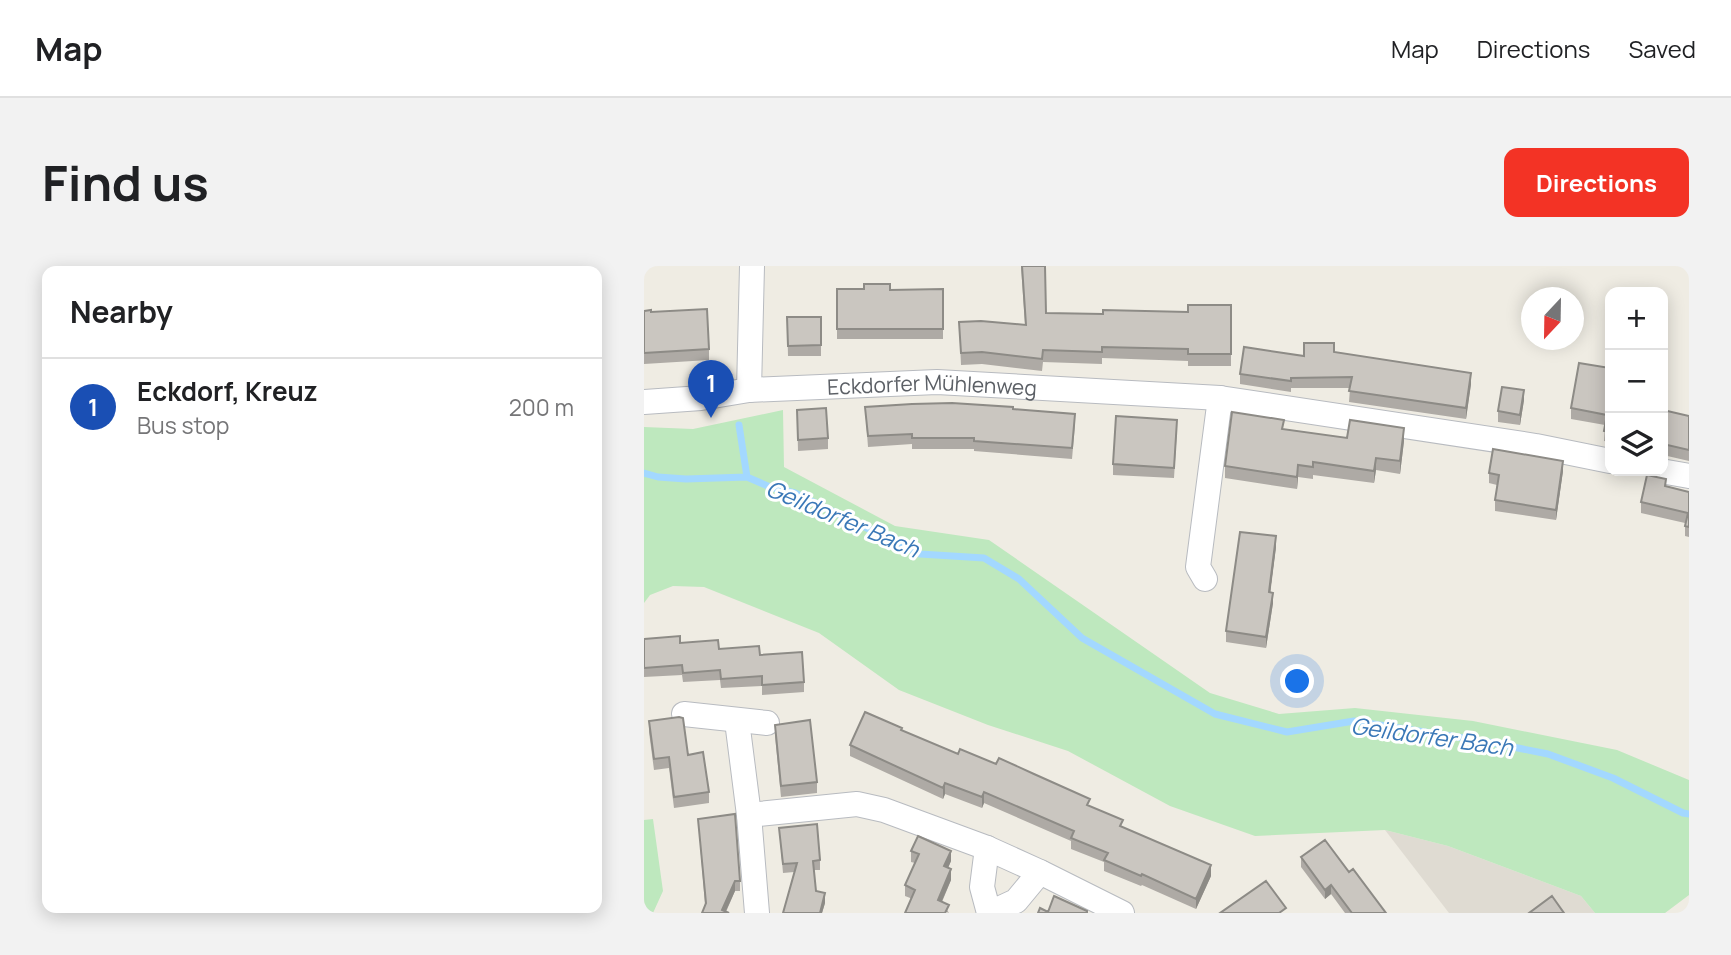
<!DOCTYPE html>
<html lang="en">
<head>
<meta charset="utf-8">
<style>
	:root { --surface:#fff; --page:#f2f2f2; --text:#202124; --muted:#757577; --line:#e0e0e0; --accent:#f33325 }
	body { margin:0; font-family:Manrope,sans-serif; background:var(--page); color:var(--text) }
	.controls { position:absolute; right:21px; top:21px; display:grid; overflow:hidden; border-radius:14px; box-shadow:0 4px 18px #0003 }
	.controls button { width:63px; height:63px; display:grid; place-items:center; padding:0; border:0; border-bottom:2px solid var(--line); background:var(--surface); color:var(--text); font:35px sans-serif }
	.compass { position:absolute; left:877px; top:21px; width:63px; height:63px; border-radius:50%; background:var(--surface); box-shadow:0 4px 18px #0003; rotate:202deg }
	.you { position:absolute; left:654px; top:416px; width:24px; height:24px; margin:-18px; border:5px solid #fff; border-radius:50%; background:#1a73e8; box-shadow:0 0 0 10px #1a73e833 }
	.badge { display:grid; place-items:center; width:46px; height:46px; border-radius:50%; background:var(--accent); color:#fff; font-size:23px; font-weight:700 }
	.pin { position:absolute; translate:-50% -58px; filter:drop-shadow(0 2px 4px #0008) }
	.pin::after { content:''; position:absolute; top:37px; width:24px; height:21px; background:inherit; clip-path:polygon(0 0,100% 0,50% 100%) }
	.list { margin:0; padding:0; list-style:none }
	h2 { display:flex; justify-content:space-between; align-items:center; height:91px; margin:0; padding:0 28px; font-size:30px }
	h2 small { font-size:23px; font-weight:400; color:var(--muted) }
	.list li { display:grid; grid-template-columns:46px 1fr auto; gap:21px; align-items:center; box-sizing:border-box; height:98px; padding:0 28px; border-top:2px solid var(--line) }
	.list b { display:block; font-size:26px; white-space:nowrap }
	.list p { margin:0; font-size:23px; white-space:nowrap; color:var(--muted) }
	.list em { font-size:23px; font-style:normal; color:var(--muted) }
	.icon { flex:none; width:38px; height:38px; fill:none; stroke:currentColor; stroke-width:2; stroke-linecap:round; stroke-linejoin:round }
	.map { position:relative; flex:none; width:1045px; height:647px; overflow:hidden; border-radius:14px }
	header { display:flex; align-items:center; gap:42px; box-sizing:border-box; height:98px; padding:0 35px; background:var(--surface); border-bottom:2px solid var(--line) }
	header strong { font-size:33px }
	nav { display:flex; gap:38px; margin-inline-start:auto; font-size:24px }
	.intro { display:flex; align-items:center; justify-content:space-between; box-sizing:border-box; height:168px; padding:0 42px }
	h1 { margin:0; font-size:49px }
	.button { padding:18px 32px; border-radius:14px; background:var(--accent); color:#fff; font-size:24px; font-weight:700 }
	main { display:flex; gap:42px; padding:0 42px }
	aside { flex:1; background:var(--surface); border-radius:14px; box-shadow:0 4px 18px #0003 }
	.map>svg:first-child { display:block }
	.education { fill:#dfdbd2 }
	.green { fill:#bee8be }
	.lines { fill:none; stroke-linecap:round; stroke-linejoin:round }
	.stream { stroke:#a3d8ff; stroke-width:7 }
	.street-casing { stroke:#b8bbc0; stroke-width:26 }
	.street { stroke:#fff; stroke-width:24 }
	.wall { fill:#aeaaa5 }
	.shaded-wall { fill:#8d8b86 }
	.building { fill:#cac6c0; stroke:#8d8b86; stroke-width:2 }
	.labels { text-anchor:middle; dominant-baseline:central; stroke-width:6; stroke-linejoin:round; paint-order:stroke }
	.street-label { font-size:21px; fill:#5b5f65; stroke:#fff }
	.water-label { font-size:23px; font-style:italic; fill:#3a78b7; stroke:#fff }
</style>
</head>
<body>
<header>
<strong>Map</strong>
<nav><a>Map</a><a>Directions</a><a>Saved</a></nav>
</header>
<div class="intro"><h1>Find us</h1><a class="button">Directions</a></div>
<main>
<aside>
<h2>Nearby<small></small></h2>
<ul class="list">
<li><span class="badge" style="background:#1a4fb4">1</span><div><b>Eckdorf, Kreuz</b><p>Bus stop</p></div><em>200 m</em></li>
</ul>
</aside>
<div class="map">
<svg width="1045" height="647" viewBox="0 0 1045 647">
	<rect width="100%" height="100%" fill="#efece3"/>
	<!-- education -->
	<path class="education" d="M741,564L804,580L937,630L951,647H805Z"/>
	<!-- green -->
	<path class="green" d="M139,144L140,201L251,260L345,274L566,427L635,448L711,442L829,455L973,484L1045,514V629L1021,647H951L937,630L804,580L741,564L611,570L526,540L424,485L344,459L255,424L175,367L60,321L29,320L6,329L0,337V161L49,163Z
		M9,553L19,625L9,647H0V554Z"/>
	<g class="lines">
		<!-- stream -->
		<path class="stream" d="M95,159L103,211
			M0,207L14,211L42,213L103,211L126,221L151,227L276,288L340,292L375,313L438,372L571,448L643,466L710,455L839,475L904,488L969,512L1039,547L1045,548"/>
		<!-- street casing -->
		<g class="street-casing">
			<g id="street">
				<path d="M105,124L108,0"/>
				<path id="s1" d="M0,136L57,132L105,124L293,116L576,132L892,180L966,195"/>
				<path d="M1017,205L1045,210"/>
				<path d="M561,313L554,301L576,132"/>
				<path d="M40,448L123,457"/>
				<path d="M93,455L105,549L113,647"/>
				<path d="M105,549L213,538L240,544L343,582L396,606L478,647"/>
				<path d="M343,582L338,621L345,647"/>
				<path d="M346,647L372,635L396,606"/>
			</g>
		</g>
		<!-- street -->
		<use href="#street" class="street"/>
	</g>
	<!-- wall -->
	<path class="wall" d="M377,0L402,47L459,48L544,46L587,39V100H544V95L458,92V98L399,96L398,105L338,98L317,99L315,56L381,59Z
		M193,23H299V73H193Z
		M0,45L7,46L65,83V94L0,98Z
		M143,51H177V90H144Z
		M690,86L827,118L822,153L705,136L706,122H647V126L596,118V108Z
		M966,102V176L960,175L961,159L927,153V142Z
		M880,134L876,159L854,156V145Z
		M221,141L369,143L431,159L428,193L330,185V183H268V178L224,181Z
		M153,144L184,172V183L154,185Z
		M1019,144L1045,150V195L1019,189Z
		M640,163L703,172L760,175L756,208L732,204L730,217L669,209V213L654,211L653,223L581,212V200Z
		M533,164L530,212L469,209V198Z
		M919,205L912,254L851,245V234L853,219L845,217V207Z
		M1022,220L1045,226V271L1041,270V257L997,247V236Z
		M632,281L626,326L629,337L622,382L582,376V365Z
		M0,373L36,377L116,389L160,416V426L118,429V420L77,422L76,414L39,416L38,409L0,411Z
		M5,455L44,489L65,526V537L30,542L25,502L10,504L5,466Z
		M131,459L173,516V527L137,531L131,470Z
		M258,465L314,488L446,540L479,562L567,610L552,643L498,619L497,620L460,605V596L427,583V575L340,537L338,542L301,528L299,533L206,490V479Z
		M54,553L96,615V625H91L82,646L61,639Z
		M135,562L176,594V604H170L172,625L181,637L178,647H139L150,606L139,607Z
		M267,585L307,595L304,602L307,614L298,636L305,647L261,630V619L271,597L267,596Z
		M657,591L705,606L742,647H701L687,628L681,633L657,601Z"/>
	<!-- shaded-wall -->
	<path class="shaded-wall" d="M827,107V118L822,153V142Z
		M880,124V134L876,159V149Z
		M760,162V175L756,208V195Z
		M732,192V204L730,217V205Z
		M919,195V205L912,254V244Z
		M654,199V211L653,223V211Z
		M632,270V281L625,337V326Z
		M629,327V337L622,382V371Z
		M301,517V528L299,533V522Z
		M340,526V537L338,542V531Z
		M307,585V595L300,611V600Z
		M567,599V610L552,643V633Z
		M307,603V614L294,644V634Z
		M91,615V625L81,647L78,644Z
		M687,619V628L681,633V624Z
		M181,627V637L178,647H176Z"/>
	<!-- building -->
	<path class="building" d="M378,0H401L402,47L459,48V44L544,46V39H587V88H544V83L458,81V86L399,84L398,93L338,86L317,87L315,56L337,55L382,59Z
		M220,18H246V24L299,23V63H193V23H220Z
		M63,43L65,83L0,87V45L7,44V46Z
		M143,51H177V79L144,80Z
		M660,77H690V86L827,107L822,142L705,125L708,111L647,112V115L596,108L600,81L660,90Z
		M935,97L966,102V131L963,149L927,142Z
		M858,121L880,124L876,149L854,145Z
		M308,137L369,141V143L431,148L428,182L330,175V172H268V168L224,170L221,141L268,138Z
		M965,137H966V166L960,165Z
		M182,142L184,172L154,174L153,144Z
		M1019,144L1045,150V184L1019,178Z
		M588,146L640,154L638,163L703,172L706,154L760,162L756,195L732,192L730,205L669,196V201L654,199L653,211L581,200Z
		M472,150L533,154L530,202L469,198Z
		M849,183L919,195L912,244L851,234L855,209L845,207Z
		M1003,209L1022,213L1021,220L1045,226V261L1041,260L1044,247L997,236Z
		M596,266L632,270L625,326L629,327L622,371L582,365Z
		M36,370V377L74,374L75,383L115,380L116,389L158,386L160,416L118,419V410L77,413L76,404L39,407L38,399L0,402V373Z
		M221,446L258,462L257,464L314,488L316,483L352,498L355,492L390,508L446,533L443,539L479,554L476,560L567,599L552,633L498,608L497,610L460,594L464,587L427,572L430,565L340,526L338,531L301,517L299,522L206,479Z
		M35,451L39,452L44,489L59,486L65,526L30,531L25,491L10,493L5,455Z
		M166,454L173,516L137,520L131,459Z
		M91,548L96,615H91L78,644L85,647H58L62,637L54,553Z
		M173,558L176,594L169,595L172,625L181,627L176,647H139L153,597L139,598L135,562Z
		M274,570L307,585L300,600L307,603L294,634L305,639L301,647H261L271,624L261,619L275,588L267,585Z
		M681,574L705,606L709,603L742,647H708L687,619L681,624L657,591Z
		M622,615L642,642L635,647H576Z
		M410,630L443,645V647H394L396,642L404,646Z
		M908,630L920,647H885Z"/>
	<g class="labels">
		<!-- street labels -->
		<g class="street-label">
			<text stroke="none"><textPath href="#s1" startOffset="289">Eckdorfer Mühlenweg</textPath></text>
		</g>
		<!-- water labels -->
		<g class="water-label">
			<text transform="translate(199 252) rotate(23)">Geildorfer Bach</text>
			<text transform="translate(788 470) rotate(8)">Geildorfer Bach</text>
		</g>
	</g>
</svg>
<div class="controls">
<button>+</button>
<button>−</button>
<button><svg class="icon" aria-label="layers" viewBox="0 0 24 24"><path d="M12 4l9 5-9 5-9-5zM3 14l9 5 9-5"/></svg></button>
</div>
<svg class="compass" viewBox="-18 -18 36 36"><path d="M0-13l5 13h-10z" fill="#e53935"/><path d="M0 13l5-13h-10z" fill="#757577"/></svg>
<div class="you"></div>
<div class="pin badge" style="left:67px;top:152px;background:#1a4fb4">1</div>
</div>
</main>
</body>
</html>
